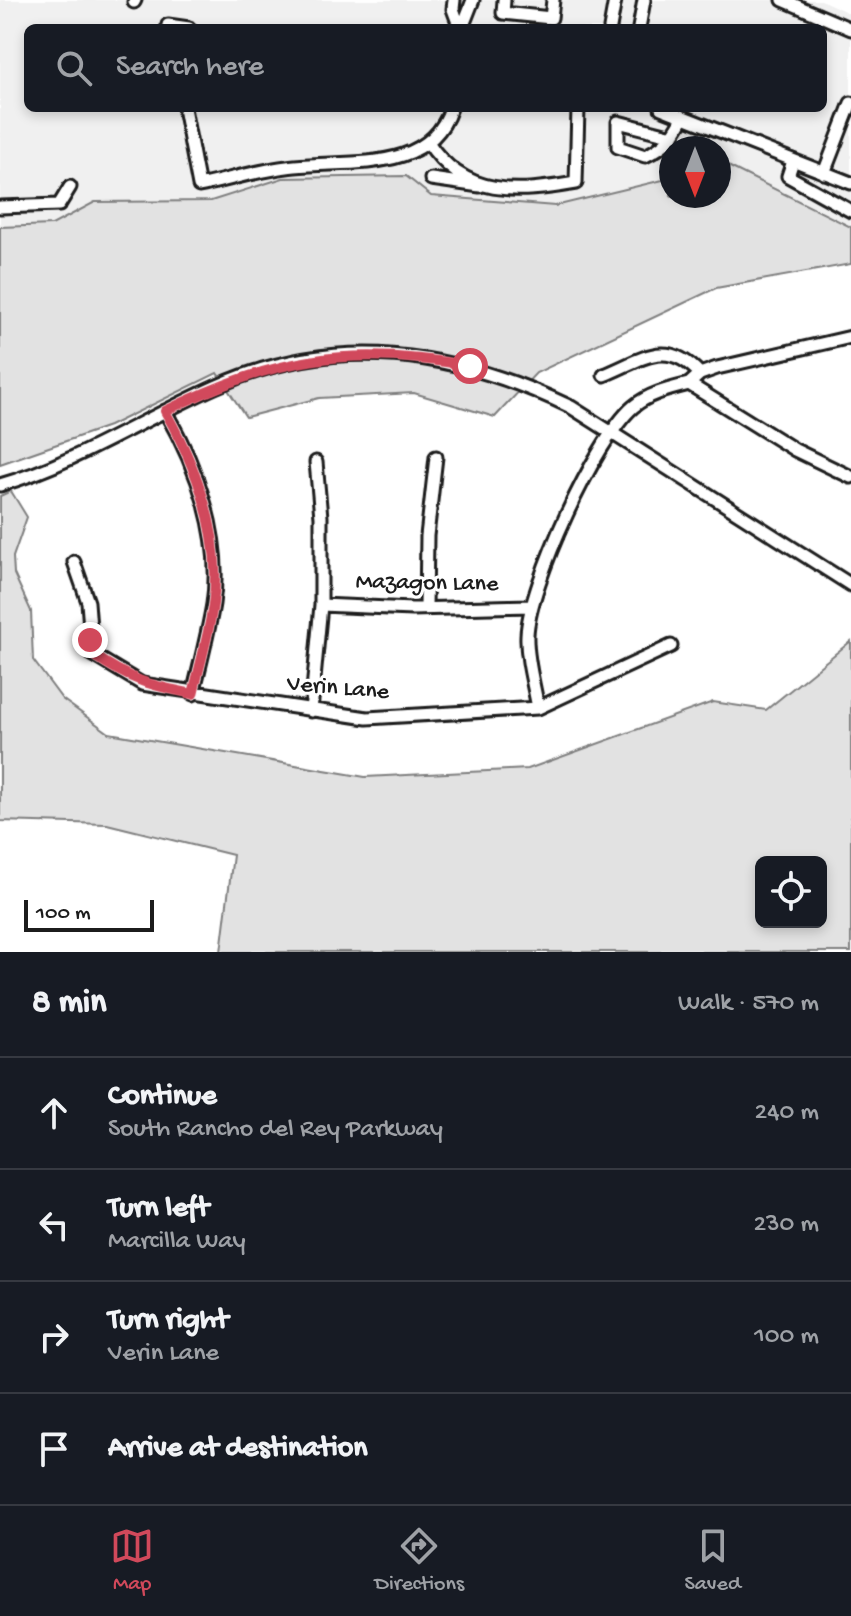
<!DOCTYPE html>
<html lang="en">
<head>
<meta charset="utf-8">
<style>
	:root { --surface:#171b24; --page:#20242c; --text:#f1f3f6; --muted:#9ea1a6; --line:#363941; --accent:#d1495b }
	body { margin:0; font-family:"Gochi Hand",sans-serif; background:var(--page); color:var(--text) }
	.controls { position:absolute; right:24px; bottom:24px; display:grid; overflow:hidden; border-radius:12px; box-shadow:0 4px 12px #0003 }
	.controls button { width:72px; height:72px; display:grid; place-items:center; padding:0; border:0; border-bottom:2px solid var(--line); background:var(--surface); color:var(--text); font:40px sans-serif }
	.compass { position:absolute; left:659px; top:136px; width:72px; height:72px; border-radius:50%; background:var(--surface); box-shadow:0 4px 12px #0003; rotate:180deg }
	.scale { position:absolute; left:24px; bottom:20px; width:130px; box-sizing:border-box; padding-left:8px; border:4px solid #1c1c1c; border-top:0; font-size:22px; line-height:28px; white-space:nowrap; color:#1c1c1c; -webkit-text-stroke:6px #fff; paint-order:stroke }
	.stop { position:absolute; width:24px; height:24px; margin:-18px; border:6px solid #d1495b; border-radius:50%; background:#fff }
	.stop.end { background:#d1495b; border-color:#fff; box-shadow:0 2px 8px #0008 }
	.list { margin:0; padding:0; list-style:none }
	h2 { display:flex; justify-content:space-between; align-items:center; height:104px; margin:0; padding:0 32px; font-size:34px }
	h2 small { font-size:26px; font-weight:400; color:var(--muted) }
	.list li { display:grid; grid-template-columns:52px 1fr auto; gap:24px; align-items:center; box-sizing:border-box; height:112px; padding:0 32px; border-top:2px solid var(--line) }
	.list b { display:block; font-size:30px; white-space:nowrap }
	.list p { margin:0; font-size:26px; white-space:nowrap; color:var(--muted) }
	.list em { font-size:26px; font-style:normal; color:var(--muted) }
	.icon { flex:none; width:44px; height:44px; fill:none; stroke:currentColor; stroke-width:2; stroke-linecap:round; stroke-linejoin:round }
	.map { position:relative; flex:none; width:851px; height:952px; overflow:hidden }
	.search { position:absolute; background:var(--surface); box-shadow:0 4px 12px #0003; left:24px; right:24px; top:24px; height:88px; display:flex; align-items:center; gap:20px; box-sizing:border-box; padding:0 28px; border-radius:12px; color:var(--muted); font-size:30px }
	.sheet { height:552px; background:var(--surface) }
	nav { display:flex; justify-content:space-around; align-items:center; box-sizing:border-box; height:112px; border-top:2px solid var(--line); background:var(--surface); font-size:22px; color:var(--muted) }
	nav a { display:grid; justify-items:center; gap:4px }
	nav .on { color:var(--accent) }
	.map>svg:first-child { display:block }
	.built { fill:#f0f0f0; fill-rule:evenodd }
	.green { fill:#e2e2e2; stroke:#7f7f7f; stroke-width:2; fill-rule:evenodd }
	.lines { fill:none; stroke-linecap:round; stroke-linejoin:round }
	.minor-casing { stroke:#1c1c1c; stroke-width:17 }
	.minor { stroke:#fff; stroke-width:11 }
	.route { stroke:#d1495b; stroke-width:10 }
	.labels { text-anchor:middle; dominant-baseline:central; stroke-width:6; stroke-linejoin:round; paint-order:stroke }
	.street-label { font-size:24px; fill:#1c1c1c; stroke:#fff }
</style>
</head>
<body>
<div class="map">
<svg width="851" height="952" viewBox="0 0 851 952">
	<rect width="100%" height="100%" fill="#fff"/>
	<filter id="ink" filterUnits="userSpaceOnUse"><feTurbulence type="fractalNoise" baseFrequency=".0125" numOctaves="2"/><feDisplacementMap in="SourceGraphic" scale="16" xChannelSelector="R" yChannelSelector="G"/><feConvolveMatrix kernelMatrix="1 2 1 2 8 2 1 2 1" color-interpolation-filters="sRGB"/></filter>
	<g filter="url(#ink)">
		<!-- built -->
		<path class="built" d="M0,0H821L851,14V227L727,165L719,166V148H671V178L555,206L431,196L406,176L283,178L211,201L95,202L52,225L0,227ZM28,28H823V108H28Z"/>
		<!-- green -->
		<path class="green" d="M726,165L851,227V264L716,288L536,373L495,417L414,393L319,398L246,417L217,373L109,426L0,464V227L52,225L95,202L211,201L283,178L406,176L431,196L555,206L671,178V196H719V166Z
			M11,491L27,517L13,557L14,574L31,611L33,660L62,699L109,733L365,777L528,769L713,702L766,710L851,641V952H221L233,855L107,824L0,821V496ZM761,862H821V922H761Z"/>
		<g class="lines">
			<!-- minor casing -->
			<g class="minor-casing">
				<path id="minor" d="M454,0L453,9L460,28
					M504,0L503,13L551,18L553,0
					M783,0L851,29
					M134,2L135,0
					M168,25L189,28
					M462,28L473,0
					M610,28L615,0
					M639,28L644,0
					M184,108L199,186C231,179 263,169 295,166C350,160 429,174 451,108
					M661,108L851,183
					M673,136L618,122V147L645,156C666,146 672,138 683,118
					M428,142C464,198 518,193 576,183L578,108
					M793,161L788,176L851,211
					M824,173L851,103
					M431,179L480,186
					M0,207L59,205L70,187
					M851,337L717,368L700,374L689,384L795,450L851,477
					M604,375C642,360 666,337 700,374
					M165,411C197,467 223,538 213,604C208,634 200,664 193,694
					M0,485C76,463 143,419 215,387C337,332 455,351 571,407L851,585
					M74,562L88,602L92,654L142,684L367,718L538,708L671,646
					M321,605L412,609L532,606
					M426,608L427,536L436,457
					M538,708C534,685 526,658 527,635C529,585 595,440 633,407C648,394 669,389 689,384
					M311,711L321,605V517L316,462"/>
			</g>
			<!-- minor -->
			<use href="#minor" class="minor"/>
		</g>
	</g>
	<g class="lines" filter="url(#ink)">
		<!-- route -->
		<path class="route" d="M90,640L92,654C130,680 148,685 193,694C200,664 209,634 213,604C223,538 197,468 165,411C275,358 348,344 470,366"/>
	</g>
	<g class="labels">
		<!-- street labels -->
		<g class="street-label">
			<text transform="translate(427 584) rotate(1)">Mazagon Lane</text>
			<text transform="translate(338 689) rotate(5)">Verin Lane</text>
		</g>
	</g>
</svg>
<div class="controls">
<button><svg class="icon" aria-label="locate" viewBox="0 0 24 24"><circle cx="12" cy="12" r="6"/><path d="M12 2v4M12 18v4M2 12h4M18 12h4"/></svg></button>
</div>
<svg class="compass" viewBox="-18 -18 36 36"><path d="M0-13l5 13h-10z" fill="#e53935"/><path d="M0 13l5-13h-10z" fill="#9ea1a6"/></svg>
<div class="scale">100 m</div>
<div class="stop" style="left:470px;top:366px"></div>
<div class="stop end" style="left:90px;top:640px"></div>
<div class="search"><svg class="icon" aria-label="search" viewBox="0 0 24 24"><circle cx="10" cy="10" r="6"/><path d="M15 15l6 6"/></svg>Search here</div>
</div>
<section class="sheet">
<h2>8 min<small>Walk · 570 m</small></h2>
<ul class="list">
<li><svg class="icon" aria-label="ahead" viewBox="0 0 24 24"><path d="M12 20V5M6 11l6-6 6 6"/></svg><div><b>Continue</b><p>South Rancho del Rey Parkway</p></div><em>240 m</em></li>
<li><svg class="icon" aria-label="left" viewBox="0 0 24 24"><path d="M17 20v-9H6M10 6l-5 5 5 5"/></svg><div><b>Turn left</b><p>Marcilla Way</p></div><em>230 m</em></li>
<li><svg class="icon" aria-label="right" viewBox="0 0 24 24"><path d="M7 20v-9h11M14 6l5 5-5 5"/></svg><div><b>Turn right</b><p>Verin Lane</p></div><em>100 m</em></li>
<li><svg class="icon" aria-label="arrive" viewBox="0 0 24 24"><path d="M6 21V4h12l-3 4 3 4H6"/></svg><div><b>Arrive at destination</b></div></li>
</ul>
</section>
<nav>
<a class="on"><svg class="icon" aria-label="map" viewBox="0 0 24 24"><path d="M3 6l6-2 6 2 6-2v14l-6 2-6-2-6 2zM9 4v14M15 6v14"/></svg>Map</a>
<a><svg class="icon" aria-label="directions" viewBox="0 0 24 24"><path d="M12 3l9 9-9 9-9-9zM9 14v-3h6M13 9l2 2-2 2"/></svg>Directions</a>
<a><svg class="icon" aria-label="saved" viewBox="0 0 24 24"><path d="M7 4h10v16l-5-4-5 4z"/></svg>Saved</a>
</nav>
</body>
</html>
